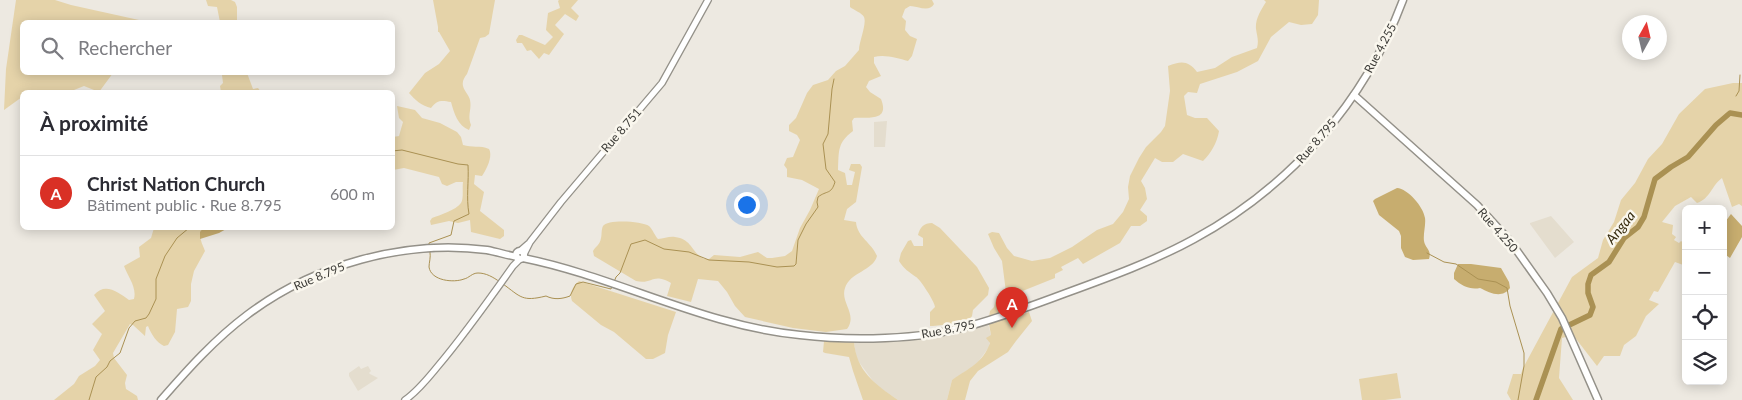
<!DOCTYPE html>
<html lang="fr">
<head>
<meta charset="utf-8">
<style>
	:root { --surface:#fff; --page:#f7f7f7; --text:#2b2b33; --muted:#7c7c81; --line:#e1e1e2; --accent:#d93025 }
	body { margin:0; font-family:Lato,sans-serif; background:var(--page); color:var(--text) }
	.controls { position:absolute; right:15px; bottom:15px; display:grid; overflow:hidden; border-radius:8px; box-shadow:0 2px 12px #0003 }
	.controls button { width:45px; height:45px; display:grid; place-items:center; padding:0; border:0; border-bottom:1px solid var(--line); background:var(--surface); color:var(--text); font:25px sans-serif }
	.compass { position:absolute; left:1622px; top:15px; width:45px; height:45px; border-radius:50%; background:var(--surface); box-shadow:0 2px 12px #0003; rotate:8deg }
	.you { position:absolute; left:746px; top:204px; width:18px; height:18px; margin:-12px; border:4px solid #fff; border-radius:50%; background:#1a73e8; box-shadow:0 0 0 8px #1a73e833 }
	.badge { display:grid; place-items:center; width:32px; height:32px; border-radius:50%; background:var(--accent); color:#fff; font-size:16px; font-weight:700 }
	.pin { position:absolute; translate:-50% -41px; filter:drop-shadow(0 1px 2px #0008) }
	.pin::after { content:''; position:absolute; top:26px; width:18px; height:15px; background:inherit; clip-path:polygon(0 0,100% 0,50% 100%) }
	.list { margin:0; padding:0; list-style:none }
	h2 { display:flex; justify-content:space-between; align-items:center; height:65px; margin:0; padding:0 20px; font-size:21px }
	h2 small { font-size:16px; font-weight:400; color:var(--muted) }
	.list li { display:grid; grid-template-columns:32px 1fr auto; gap:15px; align-items:center; box-sizing:border-box; height:75px; padding:0 20px; border-top:1px solid var(--line) }
	.list b { display:block; font-size:19px; white-space:nowrap }
	.list p { margin:0; font-size:16px; white-space:nowrap; color:var(--muted) }
	.list em { font-size:16px; font-style:normal; color:var(--muted) }
	.icon { flex:none; width:28px; height:28px; fill:none; stroke:currentColor; stroke-width:2; stroke-linecap:round; stroke-linejoin:round }
	.map { position:relative; flex:none; width:1742px; height:400px; overflow:hidden }
	.search { position:absolute; background:var(--surface); box-shadow:0 2px 12px #0003; left:20px; top:20px; width:375px; height:55px; display:flex; align-items:center; gap:12px; box-sizing:border-box; padding:0 18px; border-radius:8px; color:var(--muted); font-size:19px }
	.panel { position:absolute; background:var(--surface); box-shadow:0 2px 12px #0003; left:20px; top:90px; width:375px; height:140px; border-radius:8px }
	.map>svg:first-child { display:block }
	.built { fill:#e4ddce }
	.green { fill:#e5d3a9 }
	.forest { fill:#c7ad6f }
	.lines { fill:none; stroke-linecap:round; stroke-linejoin:round }
	.stream { stroke:#aa9153; stroke-width:1 }
	.river { stroke:#aa9153; stroke-width:5.5 }
	.secondary-casing { stroke:#949189; stroke-width:8 }
	.primary-casing { stroke:#949189; stroke-width:9 }
	.trunk-casing { stroke:#949189; stroke-width:9 }
	.secondary { stroke:#fff; stroke-width:5.5 }
	.primary { stroke:#fff; stroke-width:6 }
	.trunk { stroke:#fff; stroke-width:6 }
	.labels { text-anchor:middle; dominant-baseline:central; stroke-width:5; stroke-linejoin:round; paint-order:stroke }
	.street-label { font-size:12px; fill:#3d3c38; stroke:#faf7ee }
	.water-label { font-size:14px; font-style:italic; fill:#352a0d; stroke:#faf7ee }
</style>
</head>
<body>
<div class="map">
<svg width="1742" height="400" viewBox="0 0 1742 400">
	<rect width="100%" height="100%" fill="#ede9e1"/>
	<!-- built -->
	<path class="built" d="M887,121L885,147H874V122Z
		M1551,216L1574,242L1555,258L1530,224V223Z
		M987,320L991,335L989,347L975,366L952,380L947,400H898L876,385L856,358L854,341L949,330Z
		M359,366L361,369L368,366L371,371L369,373L370,374L378,378L358,391L349,376V373Z"/>
	<!-- green -->
	<path class="green" d="M16,0H55L71,5L148,22H22V72L113,73L99,92L84,86L69,92H22V97L4,110L6,69Z
		M206,0H231L235,2L237,7V20L231,22H220L217,7L208,6Z
		M433,0H495L489,34L485,37L480,38L467,74C464,78 462,81 463,86C464,91 469,95 470,100C472,110 467,115 471,125L469,130C458,126 454,113 451,102C441,100 437,100 431,108C422,106 415,100 409,93L425,73L439,64L450,51L439,32H438V27Z
		M559,0H578L571,8L579,16L576,21L565,14L555,25L564,34L549,55L544,53L539,59L531,50L527,51L522,43H517L516,40L519,35H522L545,45L553,37L546,30L548,13L560,8L558,1Z
		M850,0H932L934,4C929,13 918,6 910,6L905,9L902,17L906,21L905,30L910,36L917,39L912,56L908,61C898,58 884,54 874,57V63L881,76L869,81L866,87L870,92L881,99C890,122 868,117 854,118L852,121L853,131C837,143 839,151 838,170L845,173L847,185H852L855,172L849,170L851,164H860L862,167L856,202L847,209L844,220L856,222C857,237 872,243 877,256C873,271 850,272 845,288C840,303 858,314 847,329L826,332L793,328L745,317L735,306L727,292L718,281L698,279L691,302L667,296L671,283C652,272 653,285 636,281L594,256L593,251C596,246 600,245 601,238C602,235 601,230 603,226C607,219 642,221 649,226C653,230 655,236 658,239C664,239 669,236 675,237C692,239 691,252 704,259H709L714,255L740,257L758,252L767,258H772L785,256L792,251L800,228L810,210L819,189L802,180L787,177V169L784,165L787,158L793,157L800,140L797,135L789,131V125L796,118L807,93L813,85L828,80L836,71L845,66L859,50C859,42 867,24 864,17C862,13 854,10 850,7Z
		M1264,0H1319L1318,15L1312,24L1301,25L1289,22L1271,37L1258,61L1237,72L1200,84L1197,93L1188,92L1184,96L1187,115L1195,118H1207L1219,131C1217,143 1211,153 1203,161L1183,154L1173,162H1162L1155,158L1141,181L1145,188L1147,199L1140,210L1147,216V221L1140,226H1131L1120,243L1083,264L1078,258L1061,267L1063,270L1055,274V278L1020,292L1023,306L989,317L990,311L994,307L997,296H1001L1006,292L1002,261L994,248L988,234L992,232L999,233L1007,248L1014,256L1032,261L1050,258L1072,247L1097,230L1113,224L1123,212L1129,199L1128,187L1130,176L1139,158L1146,147L1161,132L1165,126L1170,91L1168,66C1181,61 1188,60 1197,72L1215,68L1232,57L1257,48C1259,40 1257,36 1256,29C1255,19 1261,10 1266,2Z
		M215,73H247L253,89L258,88L261,92H221L220,86L223,83L222,75H216Z
		M1733,83H1742V206L1739,204L1732,207L1722,178C1712,185 1710,199 1697,203L1691,197L1675,206L1662,222L1673,225L1672,234L1676,237L1674,240L1679,243L1681,241L1686,245V266L1675,262L1658,292L1654,291L1649,300L1659,304L1646,316L1636,336L1624,345L1620,356H1604L1597,366L1573,335L1562,338L1559,378L1573,400H1511L1507,393L1513,374H1521L1523,368L1572,277L1598,258L1603,240L1614,222L1621,200L1635,183L1648,159L1662,144L1679,114L1705,89Z
		M397,106L415,110L422,118L440,123L457,132L461,137L463,145C472,148 480,145 489,149C493,156 487,169 482,176L475,175L474,184L484,192L480,211L504,230V236L500,239L471,232L470,220L458,223L449,221L431,225L430,221L432,218C440,215 456,210 461,203C464,198 462,188 463,182H456L447,186L442,184L439,177L404,168L393,170V137L399,136L403,122L399,118Z
		M932,223L940,228L977,267L989,288L988,295L973,310L972,316L970,319L952,324L933,326H930V312L935,307C935,302 920,279 916,277C909,272 904,269 899,261L901,253L908,241L911,240L914,246H923V238L918,235C920,227 924,223 932,223Z
		M154,228H203C197,235 202,243 205,251L194,271L191,284V301L188,307L177,309L175,332L168,345L164,346C157,343 151,334 148,326L146,327L145,336L133,325L130,324L113,353L114,358L127,375L125,383L126,389L137,396L138,400H54L74,384L79,376L95,366L100,360L93,350L102,334L92,324L105,311L94,295C105,282 118,292 129,300L134,299C137,287 128,277 124,266L140,257L139,247L151,238Z
		M579,281L676,312L668,335L665,353L653,359H646L614,332L601,325L572,301C569,293 573,286 579,281Z
		M1029,312L1032,321L1016,341L1008,352L978,371L970,381L965,400H947L952,380C969,368 983,363 990,343L986,338L991,335L989,324Z
		M824,341H854C856,371 875,384 898,400H863L853,371L849,357L825,353L823,352Z
		M1397,373L1401,398L1385,400H1362L1359,379Z"/>
	<!-- forest -->
	<path class="forest" d="M1397,188C1408,189 1423,206 1425,218C1426,225 1423,234 1424,241C1425,248 1432,250 1429,259L1413,260L1405,257L1401,248V236L1399,231L1379,215L1373,201L1375,199Z
		M1731,214L1742,226V237L1730,258L1723,253V241L1726,236C1719,228 1726,221 1731,214Z
		M203,228H228L219,233L200,239V232Z
		M1458,264H1471L1501,268L1509,282L1510,288C1502,299 1490,293 1480,288C1470,290 1462,286 1454,279V273Z"/>
	<g class="lines">
		<!-- stream -->
		<path class="stream" d="M1736,96L1739,91L1740,75
			M392,151L402,150L458,164L468,165C469,182 466,197 469,214L454,221L451,235L429,243V245
			M430,252C431,257 429,263 429,267C431,281 454,283 464,279C469,278 472,273 478,273C486,273 493,277 500,282
			M1427,253L1444,262L1456,264L1478,279L1496,282L1507,288L1510,306L1524,353V366L1518,400
			M614,282L616,277L620,273L631,244L645,240L664,249L689,252L709,260L749,262L777,267L794,266L796,264L798,240L806,224L818,207L817,202L818,197C827,190 831,195 835,182L826,169L823,144L828,134L832,89L834,79
			M503,284C521,297 522,302 546,296C554,300 562,299 570,296L576,284L583,282L611,289L612,286
			M89,400L96,377L107,367L110,361L120,353L129,328L135,321L146,318L149,314L156,299V279L165,256L177,238L189,228"/>
		<!-- river -->
		<path class="river" d="M1536,400L1561,329L1590,315L1593,307L1588,293V284L1591,275L1609,262L1624,238L1638,227L1644,217L1655,179L1671,167L1688,157L1716,125L1730,113L1742,115"/>
		<!-- secondary casing -->
		<g class="secondary-casing">
			<path id="secondary" d="M520,251L528,244
				M524,254L530,242L561,202L662,83L708,0
				M405,400C418,391 428,378 438,366C465,334 489,300 513,266L520,259"/>
		</g>
		<!-- primary casing -->
		<g class="primary-casing">
			<path id="primary" d="M1354,95L1477,205L1510,241L1547,293L1562,318L1598,400"/>
		</g>
		<!-- trunk casing -->
		<g class="trunk-casing">
			<path id="trunk" d="M516 255a4 4 0 1 1 8 0a4 4 0 1 1-8 0Z
				M523,258C617,277 704,326 800,335C851,341 920,340 969,326C1002,317 1034,305 1066,293C1110,277 1154,261 1194,239C1290,187 1365,102 1403,0
				M161,400C188,369 215,339 247,315C313,265 405,239 487,250C497,252 507,255 517,257"/>
		</g>
		<!-- secondary -->
		<use href="#secondary" class="secondary"/>
		<!-- primary -->
		<use href="#primary" class="primary"/>
		<!-- trunk -->
		<use href="#trunk" class="trunk"/>
	</g>
	<g class="labels">
		<!-- street labels -->
		<g class="street-label">
			<text transform="translate(1380 48) rotate(-62)">Rue 4.255</text>
			<text transform="translate(621 130) rotate(-49)">Rue 8.751</text>
			<text transform="translate(1316 141) rotate(-49)">Rue 8.795</text>
			<text transform="translate(1498 230) rotate(49)">Rue 4.250</text>
			<text transform="translate(319 276) rotate(-23)">Rue 8.795</text>
			<text transform="translate(948 329) rotate(-11)">Rue 8.795</text>
		</g>
		<!-- water labels -->
		<g class="water-label">
			<text transform="translate(1620 227) rotate(-51)">Angaa</text>
		</g>
	</g>
</svg>
<div class="controls">
<button>+</button>
<button>−</button>
<button><svg class="icon" aria-label="locate" viewBox="0 0 24 24"><circle cx="12" cy="12" r="6"/><path d="M12 2v4M12 18v4M2 12h4M18 12h4"/></svg></button>
<button><svg class="icon" aria-label="layers" viewBox="0 0 24 24"><path d="M12 4l9 5-9 5-9-5zM3 14l9 5 9-5"/></svg></button>
</div>
<svg class="compass" viewBox="-18 -18 36 36"><path d="M0-13l5 13h-10z" fill="#e53935"/><path d="M0 13l5-13h-10z" fill="#7c7c81"/></svg>
<div class="you"></div>
<div class="pin badge" style="left:1012px;top:328px">A</div>
<div class="search"><svg class="icon" aria-label="search" viewBox="0 0 24 24"><circle cx="10" cy="10" r="6"/><path d="M15 15l6 6"/></svg>Rechercher</div>
<section class="panel">
<h2>À proximité<small></small></h2>
<ul class="list">
<li><span class="badge">A</span><div><b>Christ Nation Church</b><p>Bâtiment public · Rue 8.795</p></div><em>600 m</em></li>
</ul>
</section>
</div>
</body>
</html>
